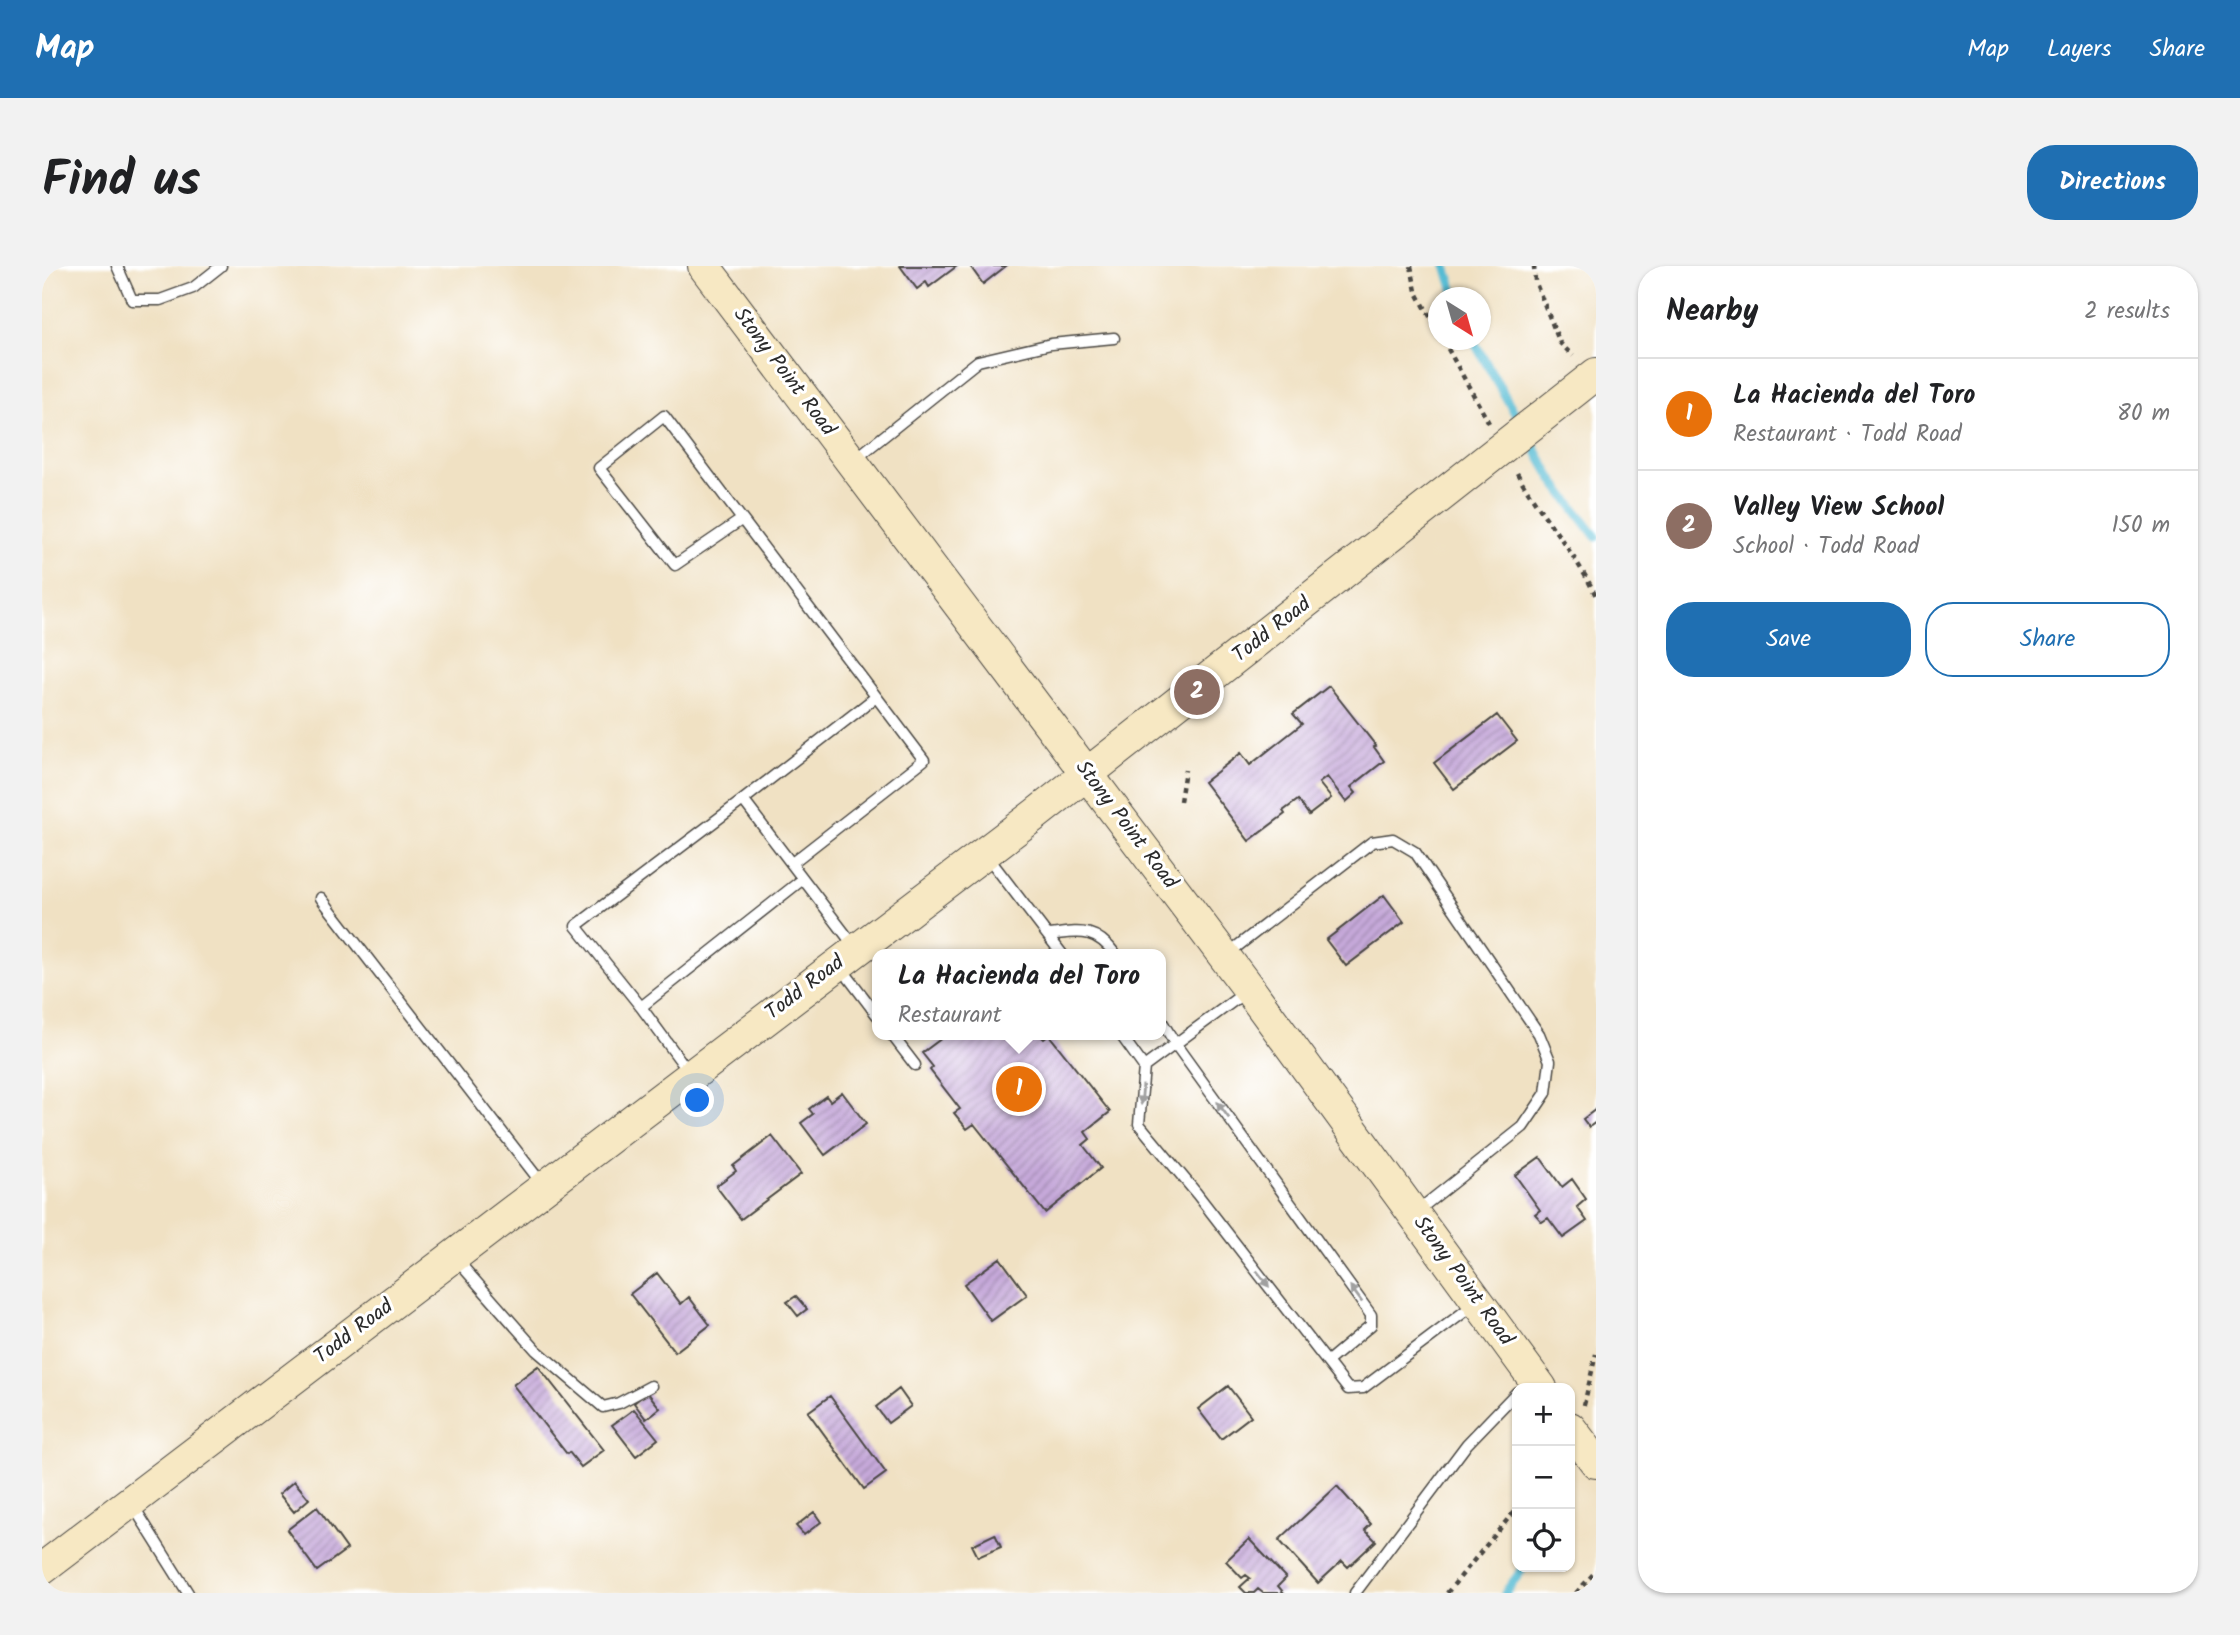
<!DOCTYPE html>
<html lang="en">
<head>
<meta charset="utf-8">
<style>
	:root { --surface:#fff; --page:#f2f2f2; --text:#202124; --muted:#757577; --line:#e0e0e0; --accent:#1f6fb2 }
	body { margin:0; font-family:Kalam,sans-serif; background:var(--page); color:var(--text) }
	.controls { position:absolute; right:21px; bottom:21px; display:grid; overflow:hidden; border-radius:14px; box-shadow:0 2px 5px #0004 }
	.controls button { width:63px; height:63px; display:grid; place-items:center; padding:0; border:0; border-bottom:2px solid var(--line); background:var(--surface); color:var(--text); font:35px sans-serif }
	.compass { position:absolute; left:1386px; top:21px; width:63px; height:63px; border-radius:50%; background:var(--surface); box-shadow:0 2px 5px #0004; rotate:143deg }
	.you { position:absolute; left:656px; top:835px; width:24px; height:24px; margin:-18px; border:5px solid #fff; border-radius:50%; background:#1a73e8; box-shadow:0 0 0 10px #1a73e833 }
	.badge { display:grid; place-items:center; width:46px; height:46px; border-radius:50%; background:var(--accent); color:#fff; font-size:23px; font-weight:700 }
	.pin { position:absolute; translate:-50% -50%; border:4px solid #fff; box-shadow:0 2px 7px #0006 }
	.popup { position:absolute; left:830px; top:683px; width:294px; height:91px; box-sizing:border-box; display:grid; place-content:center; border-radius:14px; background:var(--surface); filter:drop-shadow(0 2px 5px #0005); font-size:23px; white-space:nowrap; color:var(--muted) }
	.popup b { font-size:26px; color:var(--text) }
	.popup::after { content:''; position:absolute; left:50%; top:100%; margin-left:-14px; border:14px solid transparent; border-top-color:var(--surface) }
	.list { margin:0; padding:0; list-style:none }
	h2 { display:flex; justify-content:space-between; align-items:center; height:91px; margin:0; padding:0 28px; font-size:30px }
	h2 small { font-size:23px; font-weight:400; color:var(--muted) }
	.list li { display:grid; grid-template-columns:46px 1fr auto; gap:21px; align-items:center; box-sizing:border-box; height:112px; padding:0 28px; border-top:2px solid var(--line) }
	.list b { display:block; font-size:26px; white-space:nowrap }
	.list p { margin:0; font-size:23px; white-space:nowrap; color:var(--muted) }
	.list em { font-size:23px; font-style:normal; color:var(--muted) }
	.actions { display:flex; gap:14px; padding:21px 28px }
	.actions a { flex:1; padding:16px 0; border:2px solid var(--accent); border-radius:28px; text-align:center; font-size:24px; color:var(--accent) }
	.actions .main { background:var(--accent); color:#fff }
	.icon { flex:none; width:38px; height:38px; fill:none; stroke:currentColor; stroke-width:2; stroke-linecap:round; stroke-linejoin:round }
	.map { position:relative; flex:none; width:1554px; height:1327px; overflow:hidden; border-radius:28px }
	header { display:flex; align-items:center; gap:42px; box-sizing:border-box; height:98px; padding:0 35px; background:var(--accent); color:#fff }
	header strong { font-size:33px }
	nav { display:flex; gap:38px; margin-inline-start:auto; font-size:24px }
	.intro { display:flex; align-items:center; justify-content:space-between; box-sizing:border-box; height:168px; padding:0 42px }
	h1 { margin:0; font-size:49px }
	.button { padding:18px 32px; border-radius:28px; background:var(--accent); color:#fff; font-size:24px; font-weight:700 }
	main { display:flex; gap:42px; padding:0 42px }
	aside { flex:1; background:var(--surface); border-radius:28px; box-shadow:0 2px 5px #0004 }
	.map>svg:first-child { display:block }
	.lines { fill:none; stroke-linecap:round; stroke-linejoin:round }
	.stream { stroke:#55bbd3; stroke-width:9 }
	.building { fill:url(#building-hatch) }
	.service-casing { stroke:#494642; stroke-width:13 }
	.secondary-casing { stroke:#494642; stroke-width:34 }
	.path { stroke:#494642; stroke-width:4.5; stroke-dasharray:5 5; stroke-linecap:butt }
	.service { stroke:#fff; stroke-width:10 }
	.secondary { stroke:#f7e8c3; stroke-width:32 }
	.oneway { fill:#a0a0a0 }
	.labels { text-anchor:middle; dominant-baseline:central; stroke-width:6; stroke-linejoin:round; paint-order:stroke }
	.street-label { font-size:21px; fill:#2b2b2b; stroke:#fff }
</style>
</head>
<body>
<header>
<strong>Map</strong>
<nav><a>Map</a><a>Layers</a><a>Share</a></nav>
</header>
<div class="intro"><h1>Find us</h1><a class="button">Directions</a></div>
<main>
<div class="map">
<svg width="1554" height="1327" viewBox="0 0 1554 1327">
	<defs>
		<pattern id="building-hatch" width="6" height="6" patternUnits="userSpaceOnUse" patternTransform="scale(1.75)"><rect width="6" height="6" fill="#c6a9da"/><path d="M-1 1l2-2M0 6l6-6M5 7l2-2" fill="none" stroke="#a18ab1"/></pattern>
	</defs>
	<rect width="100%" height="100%" fill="#fff"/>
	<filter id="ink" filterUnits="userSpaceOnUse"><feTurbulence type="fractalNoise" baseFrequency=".0143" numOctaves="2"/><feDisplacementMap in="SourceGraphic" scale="14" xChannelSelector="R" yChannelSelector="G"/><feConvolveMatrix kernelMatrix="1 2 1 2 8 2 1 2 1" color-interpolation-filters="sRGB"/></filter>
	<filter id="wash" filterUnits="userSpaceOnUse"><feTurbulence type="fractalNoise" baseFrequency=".00686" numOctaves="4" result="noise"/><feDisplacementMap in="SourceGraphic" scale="28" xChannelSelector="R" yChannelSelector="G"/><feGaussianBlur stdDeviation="1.57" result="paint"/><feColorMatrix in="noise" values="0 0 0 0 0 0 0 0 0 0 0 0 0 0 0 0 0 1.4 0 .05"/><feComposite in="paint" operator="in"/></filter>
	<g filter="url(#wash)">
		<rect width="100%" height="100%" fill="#f0e1c3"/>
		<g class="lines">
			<!-- stream -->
			<path class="stream" d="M1404,0L1414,32
				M1431,74L1511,214L1554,271
				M1463,1327L1482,1301"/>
		</g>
		<g id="blocks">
			<!-- building -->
			<path class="building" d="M858,0H915L887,21L884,16L875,23Z
				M928,0H964L941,18Z
				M1287,420L1334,480L1332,481L1342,495L1309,521L1314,527L1304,536L1285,511L1277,517L1289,532L1267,549L1256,534L1241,545L1243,548L1207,575L1162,516L1199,487L1208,499L1260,458L1251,448Z
				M1455,449L1475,475L1412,523L1392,497Z
				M1342,629L1362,656L1304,700L1284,674Z
				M904,769H998L1002,773L1007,769L1068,846L1043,866L1048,873L1041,879L1059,902L1003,947L932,858L925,863L912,847L918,843L888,804L891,801L880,787Z
				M800,826L824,858L783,889L759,857L771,848L767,843L784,830L788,835Z
				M1554,843V856L1547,861L1541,853Z
				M730,870L759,908L699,953L674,920L694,905L691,900Z
				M1498,891L1520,921L1530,913L1544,933L1535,941L1545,955L1521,972L1506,952L1500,956L1493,948L1498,944L1473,909Z
				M958,992L985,1029L949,1055L922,1018Z
				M615,1007L639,1038L647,1031L668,1059L633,1086L588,1028Z
				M754,1030L765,1043L756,1050L745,1036Z
				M496,1100L562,1184L539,1201L527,1186L525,1188L471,1119Z
				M1186,1120L1209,1150L1179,1173L1156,1143Z
				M857,1123L869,1140L846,1157L834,1141Z
				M605,1126L618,1142L604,1153L592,1137Z
				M788,1130L844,1207L822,1223L766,1146Z
				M592,1143L616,1173L594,1190L570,1159Z
				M252,1215L267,1233L252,1246L237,1228Z
				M1295,1220L1329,1258L1323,1264L1334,1275L1306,1301L1300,1295L1276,1317L1237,1274Z
				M275,1241L305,1283L275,1305L245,1264Z
				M772,1246L779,1256L762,1269L754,1260Z
				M953,1268L959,1281L936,1291L930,1279Z
				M1207,1273L1244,1312L1236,1320L1242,1327H1221L1216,1323L1212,1327H1204L1198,1321L1208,1312L1204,1309L1200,1312L1184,1295Z"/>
		</g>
	</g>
	<g filter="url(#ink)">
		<use href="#blocks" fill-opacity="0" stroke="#494642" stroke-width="2"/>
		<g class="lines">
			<!-- service casing -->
			<g class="service-casing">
				<path id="service" d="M75,0L90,34H118L151,22L179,0
					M812,194L936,95L1009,78L1072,72
					M699,254L633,299L557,202L622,150L882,494L750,597
					M701,534L834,431
					M945,590L1020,688
					M279,632L501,919
					M1006,669C1036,666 1052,660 1073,688
					M1184,689L1330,576L1351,573L1373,586L1497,768L1508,795L1504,827L1481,861L1374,946
					M797,699L835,749
					M599,741L761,613
					M1119,754L1134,779L1329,1049V1059L1285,1096
					M850,769L873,799
					M1079,769L1102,801L1097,858L1155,928L1306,1123L1321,1122L1434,1037
					M1102,801L1205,725
					M649,809L599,741L534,660L701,534L813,681
					M413,992L494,1084L561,1141L577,1137L609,1120
					M90,1238L146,1327
					M1313,1327L1425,1178L1475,1126"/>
			</g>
			<!-- secondary casing -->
			<g class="secondary-casing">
				<path id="secondary" d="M662,0L1207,723L1499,1122
					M1528,1162L1554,1196
					M0,1303L994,548L1554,108"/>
			</g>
			<!-- path -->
			<path class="path" d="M1369,0L1374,25L1396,65
				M1492,0L1493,15L1518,77L1531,90
				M1401,74L1447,157
				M1475,207C1499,250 1533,286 1554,330
				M1138,535L1143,504
				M1542,1139L1554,1088
				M1405,1327L1475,1242
				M1534,1327L1554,1305"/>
			<!-- service -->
			<use href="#service" class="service"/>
			<!-- secondary -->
			<use href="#secondary" class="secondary"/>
		</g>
		<!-- one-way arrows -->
		<defs><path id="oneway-solid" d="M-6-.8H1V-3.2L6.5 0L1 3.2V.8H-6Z" transform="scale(1.75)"/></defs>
		<g class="oneway">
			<use href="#oneway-solid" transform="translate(1100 829) rotate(95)"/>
			<use href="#oneway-solid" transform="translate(1181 844) rotate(-126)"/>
			<use href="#oneway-solid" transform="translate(1221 1013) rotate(52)"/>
			<use href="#oneway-solid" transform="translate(1314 1028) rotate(-126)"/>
		</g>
	</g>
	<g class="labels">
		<!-- street labels -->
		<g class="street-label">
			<text transform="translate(742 106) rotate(53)">Stony Point Road</text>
			<text transform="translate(1230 364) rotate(-38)">Todd Road</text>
			<text transform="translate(1084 559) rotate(53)">Stony Point Road</text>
			<text transform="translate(763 722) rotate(-37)">Todd Road</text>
			<text transform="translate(1421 1015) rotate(54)">Stony Point Road</text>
			<text transform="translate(312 1066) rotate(-37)">Todd Road</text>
		</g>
	</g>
</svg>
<div class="controls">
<button>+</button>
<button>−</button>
<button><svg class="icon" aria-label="locate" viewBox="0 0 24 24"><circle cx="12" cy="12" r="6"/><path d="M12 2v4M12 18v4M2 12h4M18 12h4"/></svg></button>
</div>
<svg class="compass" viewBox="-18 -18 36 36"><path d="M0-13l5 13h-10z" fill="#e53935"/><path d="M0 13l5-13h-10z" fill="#757577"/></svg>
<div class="you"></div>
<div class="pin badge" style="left:977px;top:823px;background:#e8710a">1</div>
<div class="popup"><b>La Hacienda del Toro</b>Restaurant</div>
<div class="pin badge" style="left:1155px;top:426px;background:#8d6e63">2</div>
</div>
<aside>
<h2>Nearby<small>2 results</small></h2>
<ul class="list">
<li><span class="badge" style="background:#e8710a">1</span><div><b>La Hacienda del Toro</b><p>Restaurant · Todd Road</p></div><em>80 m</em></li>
<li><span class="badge" style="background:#8d6e63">2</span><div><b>Valley View School</b><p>School · Todd Road</p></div><em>150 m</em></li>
</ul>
<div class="actions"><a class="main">Save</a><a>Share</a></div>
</aside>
</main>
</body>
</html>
